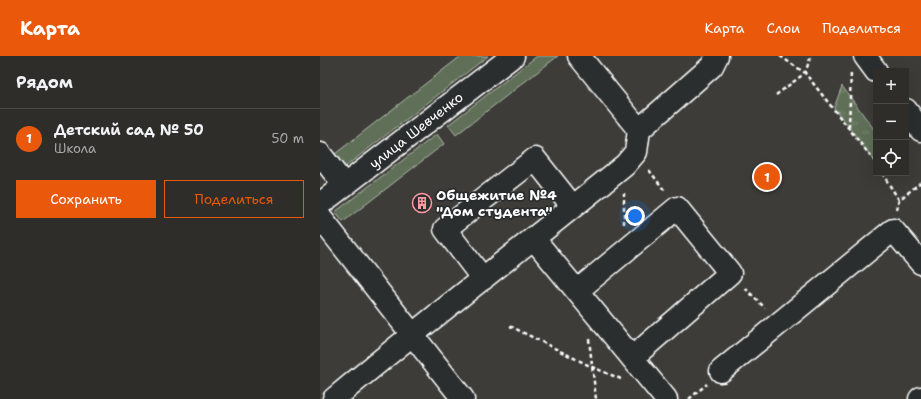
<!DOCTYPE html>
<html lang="ru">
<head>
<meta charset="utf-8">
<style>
	:root { --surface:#2e2d2a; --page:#3a3936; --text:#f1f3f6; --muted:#a7a8a8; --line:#494947; --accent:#ea580c }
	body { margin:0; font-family:"Shantell Sans",sans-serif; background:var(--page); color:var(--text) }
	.controls { position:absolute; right:12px; top:12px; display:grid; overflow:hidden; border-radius:0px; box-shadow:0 4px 16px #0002 }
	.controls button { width:36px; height:36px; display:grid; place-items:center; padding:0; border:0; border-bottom:1px solid var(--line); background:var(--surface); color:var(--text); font:20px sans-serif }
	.you { position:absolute; left:315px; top:160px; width:14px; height:14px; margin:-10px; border:3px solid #fff; border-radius:50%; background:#1a73e8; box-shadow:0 0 0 6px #1a73e833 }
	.badge { display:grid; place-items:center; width:26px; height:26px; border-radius:50%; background:var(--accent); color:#fff; font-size:13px; font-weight:700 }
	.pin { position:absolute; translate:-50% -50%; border:2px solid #fff; box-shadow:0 1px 4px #0006 }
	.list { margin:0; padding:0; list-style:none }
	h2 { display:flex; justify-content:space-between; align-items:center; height:52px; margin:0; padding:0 16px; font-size:17px }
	h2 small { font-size:13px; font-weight:400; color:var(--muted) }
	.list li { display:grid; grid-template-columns:26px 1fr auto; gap:12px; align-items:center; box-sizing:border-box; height:60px; padding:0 16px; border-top:1px solid var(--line) }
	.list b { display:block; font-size:15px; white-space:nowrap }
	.list p { margin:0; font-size:13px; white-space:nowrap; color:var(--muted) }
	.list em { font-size:13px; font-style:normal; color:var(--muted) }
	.actions { display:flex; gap:8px; padding:12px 16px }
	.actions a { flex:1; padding:9px 0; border:1px solid var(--accent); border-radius:0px; text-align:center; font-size:14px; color:var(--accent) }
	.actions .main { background:var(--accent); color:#fff }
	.icon { flex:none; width:22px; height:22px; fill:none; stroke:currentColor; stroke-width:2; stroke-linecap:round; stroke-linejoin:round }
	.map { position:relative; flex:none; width:601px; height:343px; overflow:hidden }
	header { display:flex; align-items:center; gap:24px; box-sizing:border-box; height:56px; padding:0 20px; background:var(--accent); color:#fff }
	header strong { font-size:19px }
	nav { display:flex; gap:22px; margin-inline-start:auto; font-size:14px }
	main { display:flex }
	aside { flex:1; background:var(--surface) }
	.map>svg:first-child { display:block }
	.grass { fill:#617058; stroke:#b0b8ac }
	.park { fill:url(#park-tufts); stroke:#b0b8ac }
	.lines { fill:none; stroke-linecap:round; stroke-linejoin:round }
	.minor-casing { stroke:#fff; stroke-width:25 }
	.path { stroke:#fff; stroke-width:2.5; stroke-dasharray:4 3; stroke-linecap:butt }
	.minor { stroke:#2a2d2e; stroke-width:22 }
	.labels { text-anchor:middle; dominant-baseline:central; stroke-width:3.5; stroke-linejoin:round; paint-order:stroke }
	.street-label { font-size:14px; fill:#fff; stroke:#2a2d2e }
	.poi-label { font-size:14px; font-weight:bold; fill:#fff; stroke:#2a2d2e; text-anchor:start }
</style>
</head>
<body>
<header>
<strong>Карта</strong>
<nav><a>Карта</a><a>Слои</a><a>Поделиться</a></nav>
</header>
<main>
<aside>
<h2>Рядом<small></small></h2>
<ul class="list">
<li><span class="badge">1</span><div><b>Детский сад № 50</b><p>Школа</p></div><em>50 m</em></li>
</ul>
<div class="actions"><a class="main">Сохранить</a><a>Поделиться</a></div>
</aside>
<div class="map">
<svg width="601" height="343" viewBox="0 0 601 343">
	<defs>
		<pattern id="park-tufts" width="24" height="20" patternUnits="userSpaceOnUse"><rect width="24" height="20" fill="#617058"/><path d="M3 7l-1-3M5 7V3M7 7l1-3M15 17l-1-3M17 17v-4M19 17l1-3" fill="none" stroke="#798571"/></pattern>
	</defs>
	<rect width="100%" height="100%" fill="#3d3c38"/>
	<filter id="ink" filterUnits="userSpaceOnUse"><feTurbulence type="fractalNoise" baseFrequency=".025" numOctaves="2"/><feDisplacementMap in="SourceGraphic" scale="8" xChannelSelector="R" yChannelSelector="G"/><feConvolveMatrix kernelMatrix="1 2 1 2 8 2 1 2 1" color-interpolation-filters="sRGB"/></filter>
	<g filter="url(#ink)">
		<!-- grass -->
		<path class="grass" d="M141,0H168L21,114L11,101Z
			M217,0H238L136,79L128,69Z
			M117,78L124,88L23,166L15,156Z"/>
		<!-- park -->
		<path class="park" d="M522,30L556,76V107L514,52Z"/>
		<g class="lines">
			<!-- minor casing -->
			<g class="minor-casing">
				<path id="minor" d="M259,0L319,74
					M545,0L556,15
					M586,54L601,74
					M0,98L24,129
					M0,148L193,0
					M0,161L143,343
					M214,183L346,343
					M163,223L125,173L215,103L253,151
					M257,235L357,152L410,217L312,302
					M401,315L573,174L601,207
					M14,343C109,263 208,188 305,109L316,96L319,74L392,10L397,0
					M600,343L601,342"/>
			</g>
			<!-- path -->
			<path class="path" d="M460,0L485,17L556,107
				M456,39L485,17L491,0
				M529,71L531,16
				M329,114L345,135
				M562,117L579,144
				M577,154L579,144L601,126
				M304,168V137
				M425,232L445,252
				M190,270L272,311L301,323
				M269,283L276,343
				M369,343L387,328"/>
			<!-- minor -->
			<use href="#minor" class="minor"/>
		</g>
	</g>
	<!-- icons -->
	<defs>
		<g id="building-ring" transform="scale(1)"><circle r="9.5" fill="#2a2d2e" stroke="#ff9aa2" stroke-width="1.5"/><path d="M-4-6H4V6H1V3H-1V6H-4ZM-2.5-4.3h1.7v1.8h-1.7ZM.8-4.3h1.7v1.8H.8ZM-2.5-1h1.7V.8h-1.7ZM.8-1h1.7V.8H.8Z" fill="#ff9aa2"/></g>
	</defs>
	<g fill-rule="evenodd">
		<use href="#building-ring" x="102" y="147"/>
	</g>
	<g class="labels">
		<!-- street labels -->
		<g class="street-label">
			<text transform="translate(96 74) rotate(-38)">улица Шевченко</text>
		</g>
		<!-- poi labels -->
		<g class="poi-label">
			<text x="116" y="139">Общежитие №4<tspan x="116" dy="16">"Дом студента"</tspan></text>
		</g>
	</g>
</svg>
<div class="controls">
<button>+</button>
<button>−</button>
<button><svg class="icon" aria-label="locate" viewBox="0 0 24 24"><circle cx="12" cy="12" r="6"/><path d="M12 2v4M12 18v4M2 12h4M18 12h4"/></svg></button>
</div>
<div class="you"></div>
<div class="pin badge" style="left:447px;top:121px">1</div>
</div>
</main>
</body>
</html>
